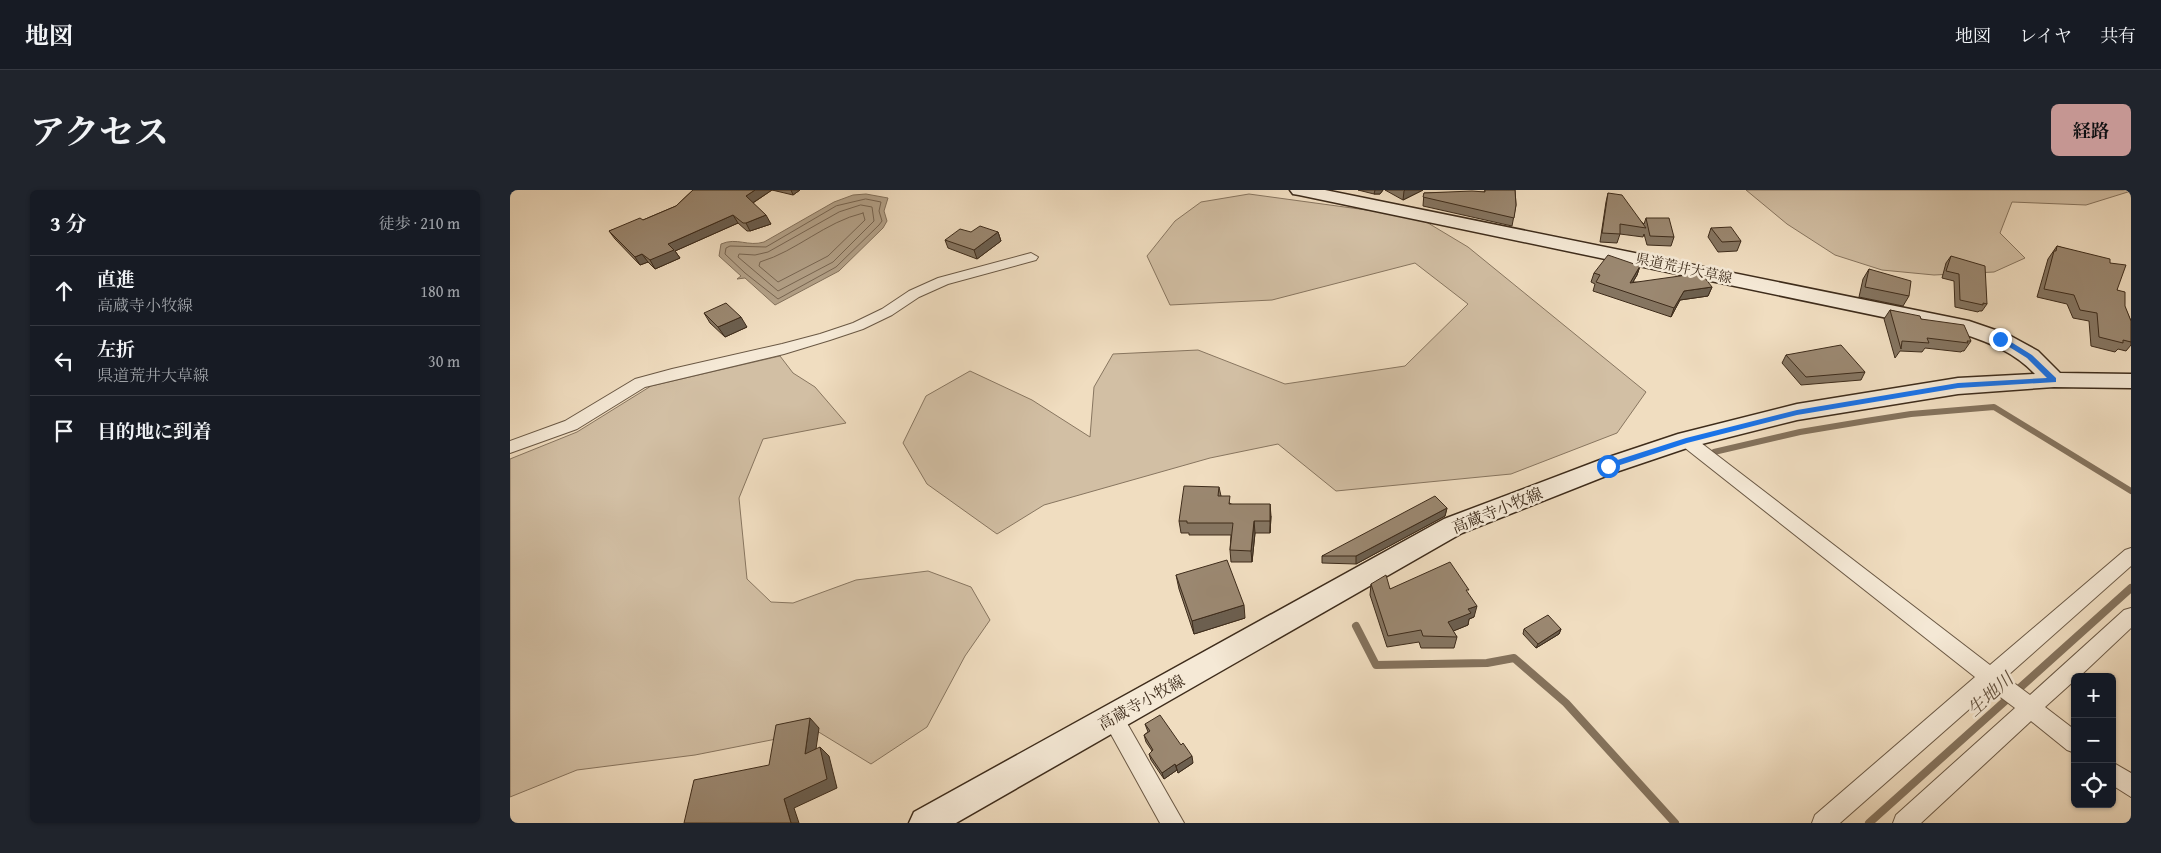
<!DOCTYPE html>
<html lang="ja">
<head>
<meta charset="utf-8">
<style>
	:root { --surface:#171b24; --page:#20242c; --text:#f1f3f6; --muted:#9ea1a6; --line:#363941; --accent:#c59692 }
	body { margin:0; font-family:"Gentium Book Plus","Noto Serif JP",serif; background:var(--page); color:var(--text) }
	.controls { position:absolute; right:15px; bottom:15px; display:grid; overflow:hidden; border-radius:8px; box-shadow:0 1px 4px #0004 }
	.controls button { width:45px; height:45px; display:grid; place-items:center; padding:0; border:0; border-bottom:1px solid var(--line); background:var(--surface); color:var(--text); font:25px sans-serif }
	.stop { position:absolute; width:15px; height:15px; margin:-11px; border:4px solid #1a73e8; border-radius:50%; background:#fff }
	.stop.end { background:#1a73e8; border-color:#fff; box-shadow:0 1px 5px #0008 }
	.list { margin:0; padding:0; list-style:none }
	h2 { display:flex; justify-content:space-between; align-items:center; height:65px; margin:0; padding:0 20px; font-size:21px }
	h2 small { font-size:16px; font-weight:400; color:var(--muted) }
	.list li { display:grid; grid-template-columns:32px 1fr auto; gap:15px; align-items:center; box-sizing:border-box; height:70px; padding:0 20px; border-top:1px solid var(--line) }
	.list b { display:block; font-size:19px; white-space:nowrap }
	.list p { margin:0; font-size:16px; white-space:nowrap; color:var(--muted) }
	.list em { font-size:16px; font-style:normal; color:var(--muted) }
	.icon { flex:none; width:28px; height:28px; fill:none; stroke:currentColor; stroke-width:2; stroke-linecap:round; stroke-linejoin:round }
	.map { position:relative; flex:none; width:1621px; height:633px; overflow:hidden; border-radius:8px }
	header { display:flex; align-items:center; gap:30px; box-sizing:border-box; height:70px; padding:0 25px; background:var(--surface); border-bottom:1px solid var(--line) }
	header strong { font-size:24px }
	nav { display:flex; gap:28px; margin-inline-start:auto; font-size:18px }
	.intro { display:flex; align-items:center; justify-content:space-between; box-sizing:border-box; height:120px; padding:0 30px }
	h1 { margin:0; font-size:35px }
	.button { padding:12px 22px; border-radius:8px; background:var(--accent); color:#111; font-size:18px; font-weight:700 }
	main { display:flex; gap:30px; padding:0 30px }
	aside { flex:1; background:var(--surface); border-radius:8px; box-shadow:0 1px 4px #0004 }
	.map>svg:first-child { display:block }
	.green { fill:#d2bfa4; stroke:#887660 }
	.water { fill:#b3a188; stroke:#84725c }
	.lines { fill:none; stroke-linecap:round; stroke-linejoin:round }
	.shore { stroke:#786652; stroke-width:1 }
	.stream-far1 { stroke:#84725c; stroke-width:6 }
	.stream { stroke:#84725c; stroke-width:8 }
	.street-casing { stroke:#6a5844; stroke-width:2 }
	.secondary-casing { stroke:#3e2c1b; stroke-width:3 }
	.street { fill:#f5e9d6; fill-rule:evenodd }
	.secondary { fill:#f5e9d6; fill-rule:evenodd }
	.wall { fill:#857561; stroke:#3e2c1b }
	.shaded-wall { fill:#6c5f4f; stroke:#3e2c1b }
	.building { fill:#9b8871; stroke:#3e2c1b }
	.route { fill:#1a73e8 }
	.labels { text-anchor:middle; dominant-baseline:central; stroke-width:5; stroke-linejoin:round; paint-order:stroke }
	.far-street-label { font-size:14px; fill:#3e2c1b; stroke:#f5e9d6 }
	.street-label { font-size:16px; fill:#3e2c1b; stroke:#f5e9d6 }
	.water-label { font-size:18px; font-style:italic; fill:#614f3c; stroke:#f5e9d6 }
</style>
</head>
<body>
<header>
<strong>地図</strong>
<nav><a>地図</a><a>レイヤ</a><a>共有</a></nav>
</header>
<div class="intro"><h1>アクセス</h1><a class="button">経路</a></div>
<main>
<aside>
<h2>3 分<small>徒歩 · 210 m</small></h2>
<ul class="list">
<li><svg class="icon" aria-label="ahead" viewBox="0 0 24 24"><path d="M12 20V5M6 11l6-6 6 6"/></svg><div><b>直進</b><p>高蔵寺小牧線</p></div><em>180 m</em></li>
<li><svg class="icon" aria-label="left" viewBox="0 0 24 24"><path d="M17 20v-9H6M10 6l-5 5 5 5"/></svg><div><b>左折</b><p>県道荒井大草線</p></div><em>30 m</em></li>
<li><svg class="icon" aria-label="arrive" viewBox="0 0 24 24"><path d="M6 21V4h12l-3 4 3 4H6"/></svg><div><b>目的地に到着</b></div></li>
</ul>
</aside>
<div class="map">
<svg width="1621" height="633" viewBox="0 0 1621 633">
	<rect width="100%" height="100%" fill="#f0ddc0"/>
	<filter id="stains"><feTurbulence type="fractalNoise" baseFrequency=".004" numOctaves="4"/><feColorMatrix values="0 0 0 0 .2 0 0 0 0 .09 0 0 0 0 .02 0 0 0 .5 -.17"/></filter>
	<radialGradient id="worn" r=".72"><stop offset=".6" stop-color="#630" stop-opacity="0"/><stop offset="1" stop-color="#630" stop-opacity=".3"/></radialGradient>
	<!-- green -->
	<path class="green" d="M1236,0H1621V1L1576,15L1502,12L1490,43L1515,68L1484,82L1424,85L1372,80L1325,65L1277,34Z
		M739,4L908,27L958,57L1136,202L1107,243L1001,284L826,301L768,254L700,268L534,315L487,344L417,294L393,253L416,206L460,181L522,210L580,247L584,197L603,164L688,160L775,194L895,176L958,114L905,73L762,110L660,115L637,66L665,31L691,12Z
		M270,166L283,183L305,197L336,233L253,249L229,308L237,389L261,412L283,413L346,390L418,381L461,397L480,430L455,466L417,537L361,574L307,541L185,565L67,580L0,607V269L67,242L141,196Z"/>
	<!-- water -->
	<path class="water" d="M356,4L378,8L374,21L377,31L373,38L329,81L265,115L235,88L227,89L231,86L209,66L211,54C227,47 238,57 254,52L324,12L343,5Z"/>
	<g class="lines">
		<!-- shore -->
		<path class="shore" d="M356,9L371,12L369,21L372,31L369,35L326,77L268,109L235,83L215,64L216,58L220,56L256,57L326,16Z
			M351,15L362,17L364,31L323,72L268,101L228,67L229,64L245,65L258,62L329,22Z
			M353,23L355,30L318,66L268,92L249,76L250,72C287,61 315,32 353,23Z"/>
		<!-- stream-far1 -->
		<path class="stream-far1" d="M1204,262L1290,242L1356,231L1401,224L1484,217L1621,301"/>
		<!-- stream -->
		<path class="stream" d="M846,436L866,475L977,473L1004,468L1056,513L1165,633
			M1359,633L1621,398"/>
		<!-- street casing -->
		<g class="street-casing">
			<path id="street" d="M521,63L528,67L526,70L438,94L409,107L382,125L353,139L320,150L274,164L135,197L67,239L0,263V251L55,231L125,189L162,179L272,154L310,144L343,133L372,119L399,101L428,88Z
				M1176,244L1182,246L1480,475L1615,360L1621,358V376L1496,487L1520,505L1614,420L1621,418V438L1569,487H1565V490L1535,517L1565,540V563L1557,560L1521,531L1411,633H1383L1386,625L1505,518L1481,500L1330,633H1302L1305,625L1465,487L1170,254L1168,250L1170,246Z
				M603,518L610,521L674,633H650L592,528L596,521Z
				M1602,572L1621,583V607L1602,595Z"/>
		</g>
		<!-- secondary casing -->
		<g class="secondary-casing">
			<path id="secondary" d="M780,0H815L1459,131L1497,144L1528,161L1550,183L1621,184V198L1544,197L1448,204L1287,230L1180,257L1106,282L952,343L446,633H399L404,622L934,329L1090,270L1168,244L1287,214L1448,188L1525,184C1505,163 1481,153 1454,144L789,5L783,4Z"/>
		</g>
		<!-- street -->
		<use href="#street" class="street"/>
		<!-- secondary -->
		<use href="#secondary" class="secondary"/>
	</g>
	<!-- wall -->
	<path class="wall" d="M183,0H290L283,5L262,0L243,13L261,34L240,41H237L228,33L165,61L170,68L145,79L138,72L130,75L105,49L99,41L133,30L166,16Z
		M848,0H873L870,4H864Z
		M875,0H913L893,10Z
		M975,0H1005L1006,15L1002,36L913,16L914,3L974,2Z
		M1098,3L1134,34L1136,28L1164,47L1161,56L1137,55L1134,44L1133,47L1110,44L1107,53L1090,52L1096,12Z
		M1201,38L1231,51L1227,61L1208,62L1198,47Z
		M488,42L491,51L467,69L438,58L435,50Z
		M1547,56L1600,73L1607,100L1621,131V155L1616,161L1608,159L1605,162L1581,156L1579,131L1563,128L1557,114L1527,107L1538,69Z
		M1441,66L1477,114L1472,121H1469L1468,122L1445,117L1444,91L1432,88L1436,73Z
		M1130,76L1127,85L1123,92L1202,97L1198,106L1170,110L1161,127L1083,101L1085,94L1081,92L1084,83Z
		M1359,79L1399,106L1393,116L1349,107L1353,89Z
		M1380,120L1411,129L1461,151L1454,161H1452L1451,162L1415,158L1412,162L1390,161L1385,168L1374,129Z
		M194,123L237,137L215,147L200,133Z
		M1276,165L1355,182L1351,190L1291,195L1272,173Z
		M709,297L711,306L721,314L761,326L760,343H745L742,372H721L720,360L721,345H679V343H671L669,331Z
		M937,318L935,326L846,374L812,373V366Z
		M666,385L735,428L684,444L669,399Z
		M861,394L880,399L958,403L964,427L959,429L958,435L943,441L947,447L944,458H911L909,452L877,457L860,405Z
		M1014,439H1051L1049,444L1026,458L1013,444Z
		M635,534L683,573L668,583L667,580L654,589L641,570L639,564L642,561L636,552L634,545L638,542Z"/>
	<!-- shaded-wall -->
	<path class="shaded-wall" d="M245,0H262L241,14L236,6Z
		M281,0H290L283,5Z
		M865,0H873L870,4H864Z
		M895,0H913L893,10L894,1Z
		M223,25L228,33L165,61L170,68L145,79L140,70L158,54Z
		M256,25L261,34L240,41L236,33Z
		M488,42L491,51L467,69L464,60Z
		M132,64L138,72L130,75L125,67Z
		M1130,76L1127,85L1117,102L1120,93Z
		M1202,97L1198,106L1170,110L1161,127L1164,118L1174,101Z
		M231,127L237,137L215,147L208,137Z
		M760,314L761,326L760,343Z
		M937,318L935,326L846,374V366Z
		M744,331L745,343L742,372L741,361Z
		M734,415L735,428L684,444L682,431Z
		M967,416L964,427L959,429L958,435L936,444L938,432L958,419Z
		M1051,439L1049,444L1026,458L1028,454Z
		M300,528L309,538L304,573L295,564Z
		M310,557L319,566L327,598L284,618L289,633H281L274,609Z
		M682,566L683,573L668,583L666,576Z
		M665,574L667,580L654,589L652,583Z"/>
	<!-- building -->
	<path class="building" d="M183,0H245L236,6L256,25L236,33H233L223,25L158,54L164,60L140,70L132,64L125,67L99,41L130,28L133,30L166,16Z
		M975,0H1005L1006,15L1004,28L913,7L914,3L962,1L975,2Z
		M1098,3L1112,5L1136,38L1110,34V44L1092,43Z
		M1136,28H1159L1164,47L1140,46Z
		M470,36L488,42L464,60L435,50L450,39L461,42Z
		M1221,37L1231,51L1212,52L1201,38Z
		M1547,56L1600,69V73L1616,75L1607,100L1615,102V116L1621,131V152L1613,150V153L1589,147L1587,123L1570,120L1564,105L1534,99L1544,61H1546Z
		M1098,65L1130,76L1120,93L1191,83L1202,97L1174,101L1164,118L1086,92L1090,85L1084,83Z
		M1441,66L1475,76L1477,114L1473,113V115L1450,110L1449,84L1436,81Z
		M1359,79L1401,91L1399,106L1355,97Z
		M216,113L231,127L208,137L194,123Z
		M1380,120L1410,126L1411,129L1454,135L1461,151H1457L1458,153L1417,148L1419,153L1392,151L1391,159Z
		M1331,155L1355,182L1296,187L1276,165Z
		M674,296L709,297L708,306H720L719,314H760V331H744L741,361L720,360L723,333H677V331H669Z
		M925,306L937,318L846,366H812Z
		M717,370L734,415L682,431L666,385Z
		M940,372L959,400H956L967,416L958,419L961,423L938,432L947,447L913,446L911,440L878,446L861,394L876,385L880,399Z
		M1038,425L1051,439L1028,454L1014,439Z
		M650,525L671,555L673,553L682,566L666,576L665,574L652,583L639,564L643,560L634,545L640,541L635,534Z
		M300,528L295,564L310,557L317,589L274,609L281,633H174L184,590L259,575L266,535Z"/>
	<!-- route -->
	<path class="route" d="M1488,147H1493L1522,165L1546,188V192L1448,198L1287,225L1177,253L1098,279L1094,276L1095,274L1176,248L1287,220L1448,193L1537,188L1517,168L1488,150Z"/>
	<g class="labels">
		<!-- far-street labels -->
		<g class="far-street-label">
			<text transform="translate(1174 78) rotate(12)">県道荒井大草線</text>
		</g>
		<!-- street labels -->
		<g class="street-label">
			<text transform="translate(987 320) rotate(-22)">高蔵寺小牧線</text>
			<text transform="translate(631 512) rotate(-29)">高蔵寺小牧線</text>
		</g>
		<!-- water labels -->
		<g class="water-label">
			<text transform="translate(1480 504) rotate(-42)">生地川</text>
		</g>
	</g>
	<rect width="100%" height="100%" filter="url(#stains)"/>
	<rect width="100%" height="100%" fill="url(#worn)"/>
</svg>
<div class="controls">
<button>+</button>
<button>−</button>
<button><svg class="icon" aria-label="locate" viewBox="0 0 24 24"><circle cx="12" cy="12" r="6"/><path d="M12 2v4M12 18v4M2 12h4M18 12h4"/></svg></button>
</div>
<div class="stop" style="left:1098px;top:276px"></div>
<div class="stop end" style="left:1490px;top:149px"></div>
</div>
</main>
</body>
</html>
